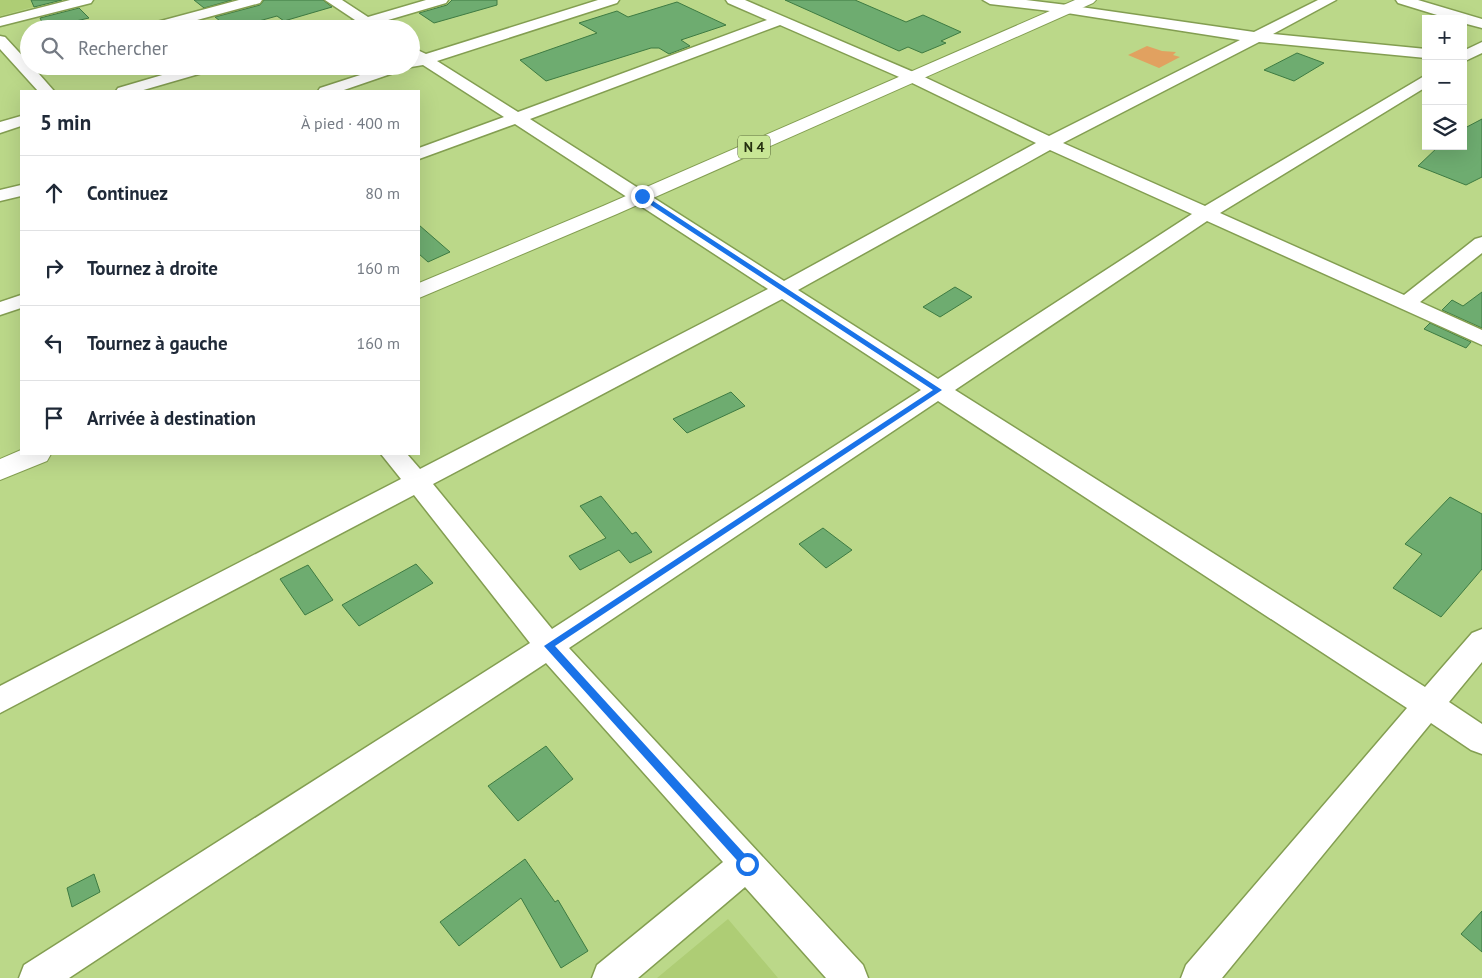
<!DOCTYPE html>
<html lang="fr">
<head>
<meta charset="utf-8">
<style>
	:root { --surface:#fff; --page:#f2f2f3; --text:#1f2937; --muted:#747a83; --line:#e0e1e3 }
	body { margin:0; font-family:"PT Sans",sans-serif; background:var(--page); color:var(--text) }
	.controls { position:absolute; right:15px; top:15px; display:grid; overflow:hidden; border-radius:0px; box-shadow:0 5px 20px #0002 }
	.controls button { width:45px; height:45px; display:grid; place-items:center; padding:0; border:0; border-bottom:1px solid var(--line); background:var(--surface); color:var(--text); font:25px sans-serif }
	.stop { position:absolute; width:15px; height:15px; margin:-11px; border:4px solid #1a73e8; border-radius:50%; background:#fff }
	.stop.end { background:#1a73e8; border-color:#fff; box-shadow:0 1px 5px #0008 }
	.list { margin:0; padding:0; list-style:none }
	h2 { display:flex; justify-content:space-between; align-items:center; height:65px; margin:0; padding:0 20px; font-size:21px }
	h2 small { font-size:16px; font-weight:400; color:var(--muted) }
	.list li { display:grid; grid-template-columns:32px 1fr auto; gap:15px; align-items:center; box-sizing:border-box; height:75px; padding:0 20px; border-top:1px solid var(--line) }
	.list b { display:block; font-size:19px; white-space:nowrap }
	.list em { font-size:16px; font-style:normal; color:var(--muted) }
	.icon { flex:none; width:28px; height:28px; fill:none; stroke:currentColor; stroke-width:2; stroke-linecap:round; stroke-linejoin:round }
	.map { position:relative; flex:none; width:1482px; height:978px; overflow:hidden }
	.search { position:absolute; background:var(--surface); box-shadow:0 5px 20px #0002; left:20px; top:20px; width:400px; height:55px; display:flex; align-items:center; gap:12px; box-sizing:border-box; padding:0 18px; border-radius:28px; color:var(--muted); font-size:19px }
	.panel { position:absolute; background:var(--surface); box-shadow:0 5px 20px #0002; left:20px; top:90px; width:400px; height:365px; border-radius:0px }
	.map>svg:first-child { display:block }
	.built { fill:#aecd75 }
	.green { fill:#e1a160 }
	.building { fill:#6eac70; stroke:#3e7b42 }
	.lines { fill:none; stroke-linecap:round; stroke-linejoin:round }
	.minor-casing { stroke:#839e51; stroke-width:3 }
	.highway-casing { stroke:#839e51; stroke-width:2 }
	.minor { fill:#fff; fill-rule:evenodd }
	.highway { fill:#fff; fill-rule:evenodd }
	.route { fill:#1a73e8 }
	.labels { text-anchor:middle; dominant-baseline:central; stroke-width:4; stroke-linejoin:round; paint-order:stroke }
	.shield { fill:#c8e695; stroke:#566737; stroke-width:1 }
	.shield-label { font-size:14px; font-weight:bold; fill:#25300f }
</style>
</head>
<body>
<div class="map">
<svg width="1482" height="978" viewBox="0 0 1482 978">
	<rect width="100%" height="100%" fill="#bbd889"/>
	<!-- built -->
	<path class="built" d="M0,0H59L0,16Z
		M728,919L778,978H657Z"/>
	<!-- green -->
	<path class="green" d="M1147,46L1162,51L1176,52L1173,55L1180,57L1159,68L1128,55Z"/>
	<!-- building -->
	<path class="building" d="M31,0H62L34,7Z
		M194,0H232L204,8Z
		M264,0H323L332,7L284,21L277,16L230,29L215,17L260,5Z
		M497,0V5L434,23L419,13L447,5L452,0Z
		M785,0H855L906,22L923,15L961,32L941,41L946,43L922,53L908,47L899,51Z
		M677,2L726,25L681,40L690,46L669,54L659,48H651L546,81L520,60L597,33L579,23L617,11L628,17Z
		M79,8L89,18L45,28L40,18Z
		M1297,53L1324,63L1294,81L1264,70Z
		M1482,119V177L1466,185L1418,166L1439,146H1463V129Z
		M419,225L450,252L428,262L419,254Z
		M955,287L972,297L940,317L923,307Z
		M1482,292V328L1442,310L1452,300L1463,306Z
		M1430,323L1471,342L1466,348L1424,329Z
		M731,392L745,406L687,433L673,419Z
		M601,496L632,534L636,532L652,552L630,563L619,550L580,570L569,556L606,538L580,506Z
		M1450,497L1482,514V569L1441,617L1393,588L1422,554L1405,544Z
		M823,528L852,550L826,568L799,544Z
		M416,564L433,583L359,626L342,605Z
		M308,565L333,600L305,615L280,579Z
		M546,746L573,779L518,821L488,786Z
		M525,859L555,902L558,900L588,951L561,968L521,898L459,946L440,922Z
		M94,874L100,892L72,907L67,888Z
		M1482,911V952L1461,934Z"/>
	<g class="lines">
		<!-- minor casing -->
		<g class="minor-casing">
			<path id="minor" d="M70,0H93L91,3L0,26V18Z
				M239,0H262L260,3L164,29H140L142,26Z
				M325,0H342L368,17L426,0H448L446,3L378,23L382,27L381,29L365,27L334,29L336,26L355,20Z
				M598,0H619L617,3L437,61L518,112L767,20L728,3L726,0H745L918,74L1049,136L1240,40L1067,13L990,4L983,0H1026L1067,5L1254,32L1318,0H1336L1273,34L1426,49V58L1259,42L1063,143L1205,206L1426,75V87L1220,213L1404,295L1475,239L1482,237V253L1420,302L1482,330V345L1207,221L955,390L1425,687L1472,633L1482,629V662L1449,702L1482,724V754L1471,750L1431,723L1222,978H1181L1186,965L1407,708L938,401L569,648L863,965L868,978H826L745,887L638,978H592L597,965L723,862L546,663L69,978H19L24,965L530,643L414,495L0,713V686L401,479L381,454H407L420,469L768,289L515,124L419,159V148L504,117L423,65L411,67L341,91H318L320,88L388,66H411V47L426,54ZM780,25L906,80L1036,143L784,281L530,119ZM1050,150L1192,214L938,379L798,290ZM782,299L921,390L552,629L433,484Z
				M1396,0H1418L1482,19V28L1463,23V19H1450L1398,3Z
				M0,36L5,37L29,63V66H32L54,91H38L0,49Z
				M1482,42V53L1463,62V51Z
				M193,66H218L216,69L140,91H116L118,88Z
				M21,116V126L0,133V122Z
				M21,185V196L0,201V190Z
				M21,295V308L0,315V302Z"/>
		</g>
		<!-- highway casing -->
		<g class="highway-casing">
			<path id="highway" d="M1075,0H1096L1093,3L617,214L419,298V283L603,206Z
				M21,450V454H51L47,461L0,480V459Z"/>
		</g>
		<!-- minor -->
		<use href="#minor" class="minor"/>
		<!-- highway -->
		<use href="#highway" class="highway"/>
	</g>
	<!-- route -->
	<path class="route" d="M640,195H644L942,390L555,646L751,861L753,864L747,870L744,868L544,646L933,390L640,198Z"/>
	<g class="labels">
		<!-- shield labels -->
		<rect class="shield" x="738" y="135.5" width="32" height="23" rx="4"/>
		<g class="shield-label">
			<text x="754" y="147">N 4</text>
		</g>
	</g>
</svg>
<div class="controls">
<button>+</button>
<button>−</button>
<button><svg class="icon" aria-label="layers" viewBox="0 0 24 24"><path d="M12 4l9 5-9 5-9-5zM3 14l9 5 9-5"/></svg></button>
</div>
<div class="stop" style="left:747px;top:864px"></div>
<div class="stop end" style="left:642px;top:196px"></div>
<div class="search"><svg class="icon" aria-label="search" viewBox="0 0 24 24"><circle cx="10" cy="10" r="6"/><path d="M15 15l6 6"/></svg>Rechercher</div>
<section class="panel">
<h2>5 min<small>À pied · 400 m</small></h2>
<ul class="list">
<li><svg class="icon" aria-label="ahead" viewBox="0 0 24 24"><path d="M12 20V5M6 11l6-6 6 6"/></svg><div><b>Continuez</b></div><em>80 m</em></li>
<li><svg class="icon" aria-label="right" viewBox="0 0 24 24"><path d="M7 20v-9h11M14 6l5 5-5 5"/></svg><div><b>Tournez à droite</b></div><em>160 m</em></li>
<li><svg class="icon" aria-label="left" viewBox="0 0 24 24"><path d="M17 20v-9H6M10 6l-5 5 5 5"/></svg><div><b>Tournez à gauche</b></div><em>160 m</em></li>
<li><svg class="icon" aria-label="arrive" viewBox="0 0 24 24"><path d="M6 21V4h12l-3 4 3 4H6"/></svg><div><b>Arrivée à destination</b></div></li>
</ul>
</section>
</div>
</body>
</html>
